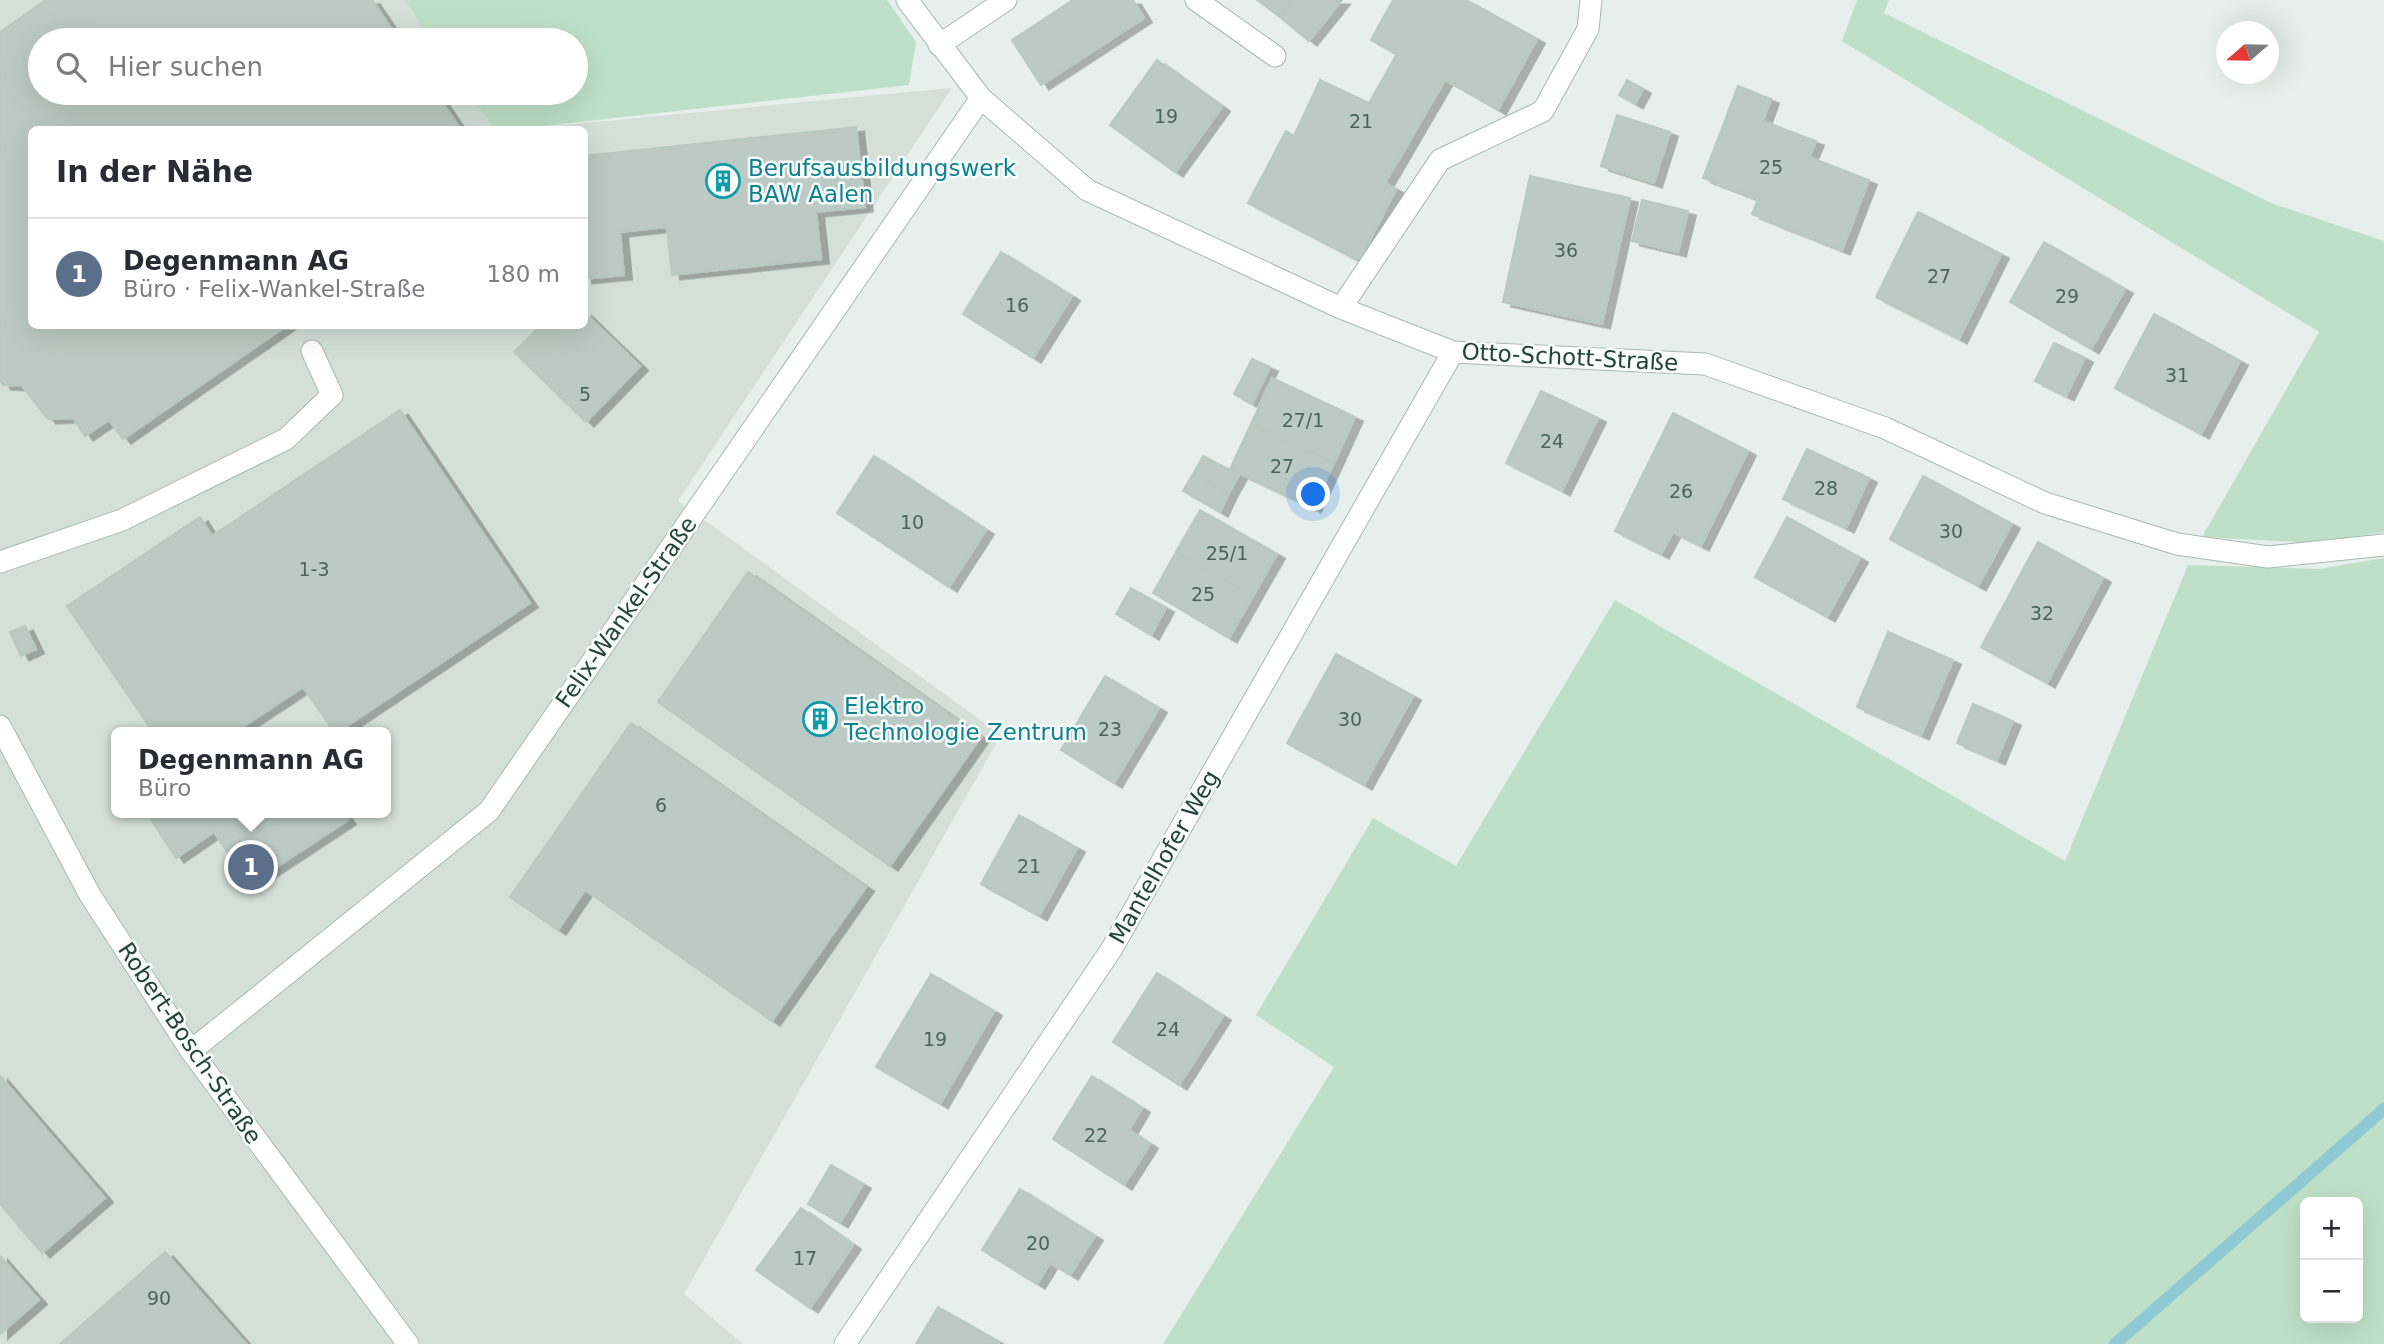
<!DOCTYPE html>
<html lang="de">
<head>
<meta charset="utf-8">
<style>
	:root { --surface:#fff; --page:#f2f2f3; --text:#2b2b33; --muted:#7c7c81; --line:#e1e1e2; --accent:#7c3aed }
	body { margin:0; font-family:"DejaVu Sans",sans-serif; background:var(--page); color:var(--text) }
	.controls { position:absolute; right:21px; bottom:21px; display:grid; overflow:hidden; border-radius:10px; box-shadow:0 7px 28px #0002 }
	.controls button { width:63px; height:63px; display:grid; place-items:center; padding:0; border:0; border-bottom:2px solid var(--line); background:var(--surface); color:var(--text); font:35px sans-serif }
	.compass { position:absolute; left:2216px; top:21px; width:63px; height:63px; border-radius:50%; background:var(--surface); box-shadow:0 7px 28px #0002; rotate:250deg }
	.you { position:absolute; left:1314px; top:495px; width:24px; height:24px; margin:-18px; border:5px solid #fff; border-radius:50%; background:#1a73e8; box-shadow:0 0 0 10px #1a73e833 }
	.badge { display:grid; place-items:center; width:46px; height:46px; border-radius:50%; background:var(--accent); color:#fff; font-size:23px; font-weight:700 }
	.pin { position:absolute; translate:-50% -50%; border:4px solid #fff; box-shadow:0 2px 7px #0006 }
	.popup { position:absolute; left:111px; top:727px; width:280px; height:91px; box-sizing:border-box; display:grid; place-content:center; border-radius:10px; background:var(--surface); filter:drop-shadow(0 2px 5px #0005); font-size:23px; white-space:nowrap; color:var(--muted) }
	.popup b { font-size:26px; color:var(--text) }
	.popup::after { content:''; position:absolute; left:50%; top:100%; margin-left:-14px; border:14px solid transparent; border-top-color:var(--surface) }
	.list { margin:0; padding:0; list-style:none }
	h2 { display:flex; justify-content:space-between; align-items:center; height:91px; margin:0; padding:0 28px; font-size:30px }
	h2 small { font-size:23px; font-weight:400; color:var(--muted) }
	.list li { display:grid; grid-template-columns:46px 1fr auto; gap:21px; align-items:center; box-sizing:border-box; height:112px; padding:0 28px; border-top:2px solid var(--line) }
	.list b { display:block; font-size:26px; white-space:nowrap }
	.list p { margin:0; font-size:23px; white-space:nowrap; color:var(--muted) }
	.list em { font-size:23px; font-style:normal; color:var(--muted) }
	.icon { flex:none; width:38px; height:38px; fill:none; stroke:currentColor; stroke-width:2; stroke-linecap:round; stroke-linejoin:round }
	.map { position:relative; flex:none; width:2384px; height:1344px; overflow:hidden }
	.search { position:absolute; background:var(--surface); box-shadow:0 7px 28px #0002; left:28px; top:28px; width:560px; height:77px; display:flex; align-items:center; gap:18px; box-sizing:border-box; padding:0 24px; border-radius:38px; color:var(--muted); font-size:26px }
	.panel { position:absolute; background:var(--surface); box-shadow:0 7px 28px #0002; left:28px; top:126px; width:560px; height:203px; border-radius:10px }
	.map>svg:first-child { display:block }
	.built { fill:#d4dfda; fill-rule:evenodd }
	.green { fill:#bfe0c8; fill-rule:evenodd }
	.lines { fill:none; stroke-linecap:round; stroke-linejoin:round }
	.stream { stroke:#8ec9d4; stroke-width:12 }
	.building { fill:#bbcac4; stroke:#b8c9c2; stroke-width:2; filter:url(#shadow) }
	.minor-casing { stroke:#a8b8b2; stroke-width:23 }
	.minor { stroke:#fff; stroke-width:21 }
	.labels { text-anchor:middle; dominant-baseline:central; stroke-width:5; stroke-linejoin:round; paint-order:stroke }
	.number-label { font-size:19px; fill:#4a645c }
	.culture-label { font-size:23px; fill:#0d838f; stroke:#f7fbf9; text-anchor:start }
	.street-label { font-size:23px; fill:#24423a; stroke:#f7fbf9 }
</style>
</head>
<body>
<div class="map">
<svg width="2384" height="1344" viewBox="0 0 2384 1344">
	<defs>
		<filter id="shadow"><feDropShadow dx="8" dy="4.5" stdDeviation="0" flood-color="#0004"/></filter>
	</defs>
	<rect width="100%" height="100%" fill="#e6efeb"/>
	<!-- built -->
	<path class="built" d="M0,0H404L432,40H40V93H468L494,129L32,130V326H584V130L521,129L952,88L678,501L1001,735L684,1294L743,1344H0ZM116,732H386V813H116Z"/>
	<!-- green -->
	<path class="green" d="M404,0H887L916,42L909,85L517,129H494L468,93H576V40H432Z
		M1857,0H1889L1884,13L2271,203L2384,241V532L2315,543L2202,537L2319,332L1842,41Z
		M2384,558V1344H1163L1334,1067L1256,1015L1373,818L1456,866L1615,600L2065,861L2188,565L2319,569ZM2305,1202H2358V1318H2305Z"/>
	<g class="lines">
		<!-- stream -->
		<path class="stream" d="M2115,1344L2384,1109"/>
	</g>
	<!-- building -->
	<path class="building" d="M46,0H372L399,40H40V93H436L461,130H32V326H286L123,439L109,420L85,436L73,418L48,419L22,386L3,385L0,380V32Z
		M1073,0H1133L1144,18L1041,85L1012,40Z
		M1257,0H1293L1280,17Z
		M1293,0H1342L1309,41L1280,17Z
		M1393,0H1466L1537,39L1498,110L1445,80L1385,183L1396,189L1359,261L1248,203L1286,131L1294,136L1320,80L1369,103L1397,54L1371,40Z
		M1157,60L1222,107L1175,172L1110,125Z
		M1627,80L1643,89L1635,104L1619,95Z
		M1738,86L1771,99L1763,121L1816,141L1809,157L1869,180L1842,250L1752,214L1758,199L1703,178Z
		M1617,115L1670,132L1654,183L1601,166Z
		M856,127L865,207L816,212L821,259L672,275L667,227L620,232L624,275L584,279V156Z
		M1530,176L1630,198L1602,324L1503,302Z
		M1642,200L1688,211L1678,252L1632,241Z
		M1918,212L2001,254L1959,339L1876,297Z
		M2044,242L2125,289L2091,349L2010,302Z
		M1001,252L1072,296L1033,358L963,314Z
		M584,312L640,366L586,422L514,352L540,326H584Z
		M2154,314L2240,361L2201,434L2115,388Z
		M2054,343L2085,358L2066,396L2035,381Z
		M1252,359L1270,367L1252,404L1234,394Z
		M1272,378L1355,417L1334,463L1251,424Z
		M1541,391L1598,418L1562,491L1506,463Z
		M400,410L530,603L338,732H334L303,687L235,732H153L67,606L200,517L212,536Z
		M1673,413L1748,451L1701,546L1673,532L1661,554L1615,531Z
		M1251,424L1334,463L1313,508L1230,469Z
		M1807,449L1869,478L1846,528L1783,499Z
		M874,456L986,530L949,587L837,513Z
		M1203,456L1239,475L1229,493L1193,474Z
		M1193,474L1229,493L1220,512L1183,491Z
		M1923,476L2012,524L1978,586L1890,539Z
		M1200,510L1277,554L1253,596L1176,552Z
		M1787,517L1860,558L1827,617L1755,577Z
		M2038,542L2103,578L2047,683L1981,647Z
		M1176,552L1253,596L1229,638L1153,593Z
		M748,572L981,737L890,866L658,702Z
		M1131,588L1166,608L1151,635L1116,614Z
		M25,626L36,649L21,656L10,632Z
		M1888,632L1953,660L1921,735L1857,707Z
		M1336,654L1413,696L1364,785L1287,743Z
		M1105,676L1159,708L1114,783L1061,750Z
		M1973,704L2013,721L1997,760L1957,743Z
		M631,723L866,887L772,1021L585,890L558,930L510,897Z
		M147,813H343L348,820L249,885L214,832L176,858Z
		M1019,815L1077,848L1039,916L981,884Z
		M1157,973L1223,1016L1179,1085L1113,1042Z
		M931,974L994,1011L940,1104L876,1067Z
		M0,1076L105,1198L42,1253L0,1204Z
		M1092,1076L1142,1108L1129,1130L1150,1144L1124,1185L1053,1139Z
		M831,1165L863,1184L840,1223L808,1204Z
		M1020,1189L1095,1236L1070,1275L1050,1263L1037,1284L982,1250Z
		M801,1208L853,1245L810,1308L756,1270Z
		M165,1252L246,1344H60Z
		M0,1256L39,1300L0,1334Z
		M938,1307L999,1342L998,1344H916Z"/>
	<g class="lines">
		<!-- minor casing -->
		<g class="minor-casing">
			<path id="minor" d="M907,0L981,98L1087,190L1341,308L1453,352L1705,364L1885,428L2045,503L2177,544L2268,557L2384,545
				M1196,0L1275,56
				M939,45L1006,0
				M1341,308L1440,160L1543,111L1588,29L1591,0
				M0,562L122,520L286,439L332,395L312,351
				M0,726L90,895L191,1051L408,1344
				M191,1051L489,811L981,98
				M845,1344L1111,950L1453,352"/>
		</g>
		<!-- minor -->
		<use href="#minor" class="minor"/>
	</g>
	<!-- icons -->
	<defs>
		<g id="building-ring" transform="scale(1.75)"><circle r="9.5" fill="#f7fbf9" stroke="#0f9aa8" stroke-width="1.5"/><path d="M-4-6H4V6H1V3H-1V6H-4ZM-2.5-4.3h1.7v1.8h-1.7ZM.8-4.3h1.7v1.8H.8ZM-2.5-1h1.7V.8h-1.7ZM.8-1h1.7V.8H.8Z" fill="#0f9aa8"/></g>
	</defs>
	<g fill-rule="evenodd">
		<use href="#building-ring" x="723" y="181"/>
		<use href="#building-ring" x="820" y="719"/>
	</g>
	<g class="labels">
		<!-- number labels -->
		<g class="number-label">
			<text x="1166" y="116">19</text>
			<text x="1361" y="121">21</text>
			<text x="1771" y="167">25</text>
			<text x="1566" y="250">36</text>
			<text x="1939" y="276">27</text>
			<text x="2067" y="296">29</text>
			<text x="1017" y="305">16</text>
			<text x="2177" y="375">31</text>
			<text x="585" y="394">5</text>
			<text x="1303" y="420">27/1</text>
			<text x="1552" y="441">24</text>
			<text x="1282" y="466">27</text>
			<text x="1826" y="488">28</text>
			<text x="1681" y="491">26</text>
			<text x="912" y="522">10</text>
			<text x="1951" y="531">30</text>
			<text x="1227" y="553">25/1</text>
			<text x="314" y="569">1-3</text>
			<text x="1203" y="594">25</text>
			<text x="2042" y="613">32</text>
			<text x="1350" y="719">30</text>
			<text x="1110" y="729">23</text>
			<text x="661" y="805">6</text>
			<text x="1029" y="866">21</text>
			<text x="1168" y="1029">24</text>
			<text x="935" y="1039">19</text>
			<text x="1096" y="1135">22</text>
			<text x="1038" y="1243">20</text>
			<text x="805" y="1258">17</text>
			<text x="159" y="1298">90</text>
		</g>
		<!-- culture labels -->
		<g class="culture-label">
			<text x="748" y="168">Berufsausbildungswerk<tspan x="748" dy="26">BAW Aalen</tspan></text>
			<text x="844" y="706">Elektro<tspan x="844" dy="26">Technologie Zentrum</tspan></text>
		</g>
		<!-- street labels -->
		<g class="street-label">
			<text transform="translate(1570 357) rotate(3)">Otto-Schott-Straße</text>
			<text transform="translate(626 612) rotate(-55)">Felix-Wankel-Straße</text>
			<text transform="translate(1164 857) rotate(-60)">Mantelhofer Weg</text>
			<text transform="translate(190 1043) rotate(56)">Robert-Bosch-Straße</text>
		</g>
	</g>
</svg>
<div class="controls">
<button>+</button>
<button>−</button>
</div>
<svg class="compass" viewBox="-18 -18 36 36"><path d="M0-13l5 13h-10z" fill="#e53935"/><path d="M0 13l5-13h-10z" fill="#7c7c81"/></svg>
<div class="you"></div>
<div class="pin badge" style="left:251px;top:867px;background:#5c6f8a">1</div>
<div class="popup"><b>Degenmann AG</b>Büro</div>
<div class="search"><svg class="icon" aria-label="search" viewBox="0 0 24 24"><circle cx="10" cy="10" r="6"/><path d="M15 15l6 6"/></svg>Hier suchen</div>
<section class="panel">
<h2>In der Nähe<small></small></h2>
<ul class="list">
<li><span class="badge" style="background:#5c6f8a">1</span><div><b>Degenmann AG</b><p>Büro · Felix-Wankel-Straße</p></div><em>180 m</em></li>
</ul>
</section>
</div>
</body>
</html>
